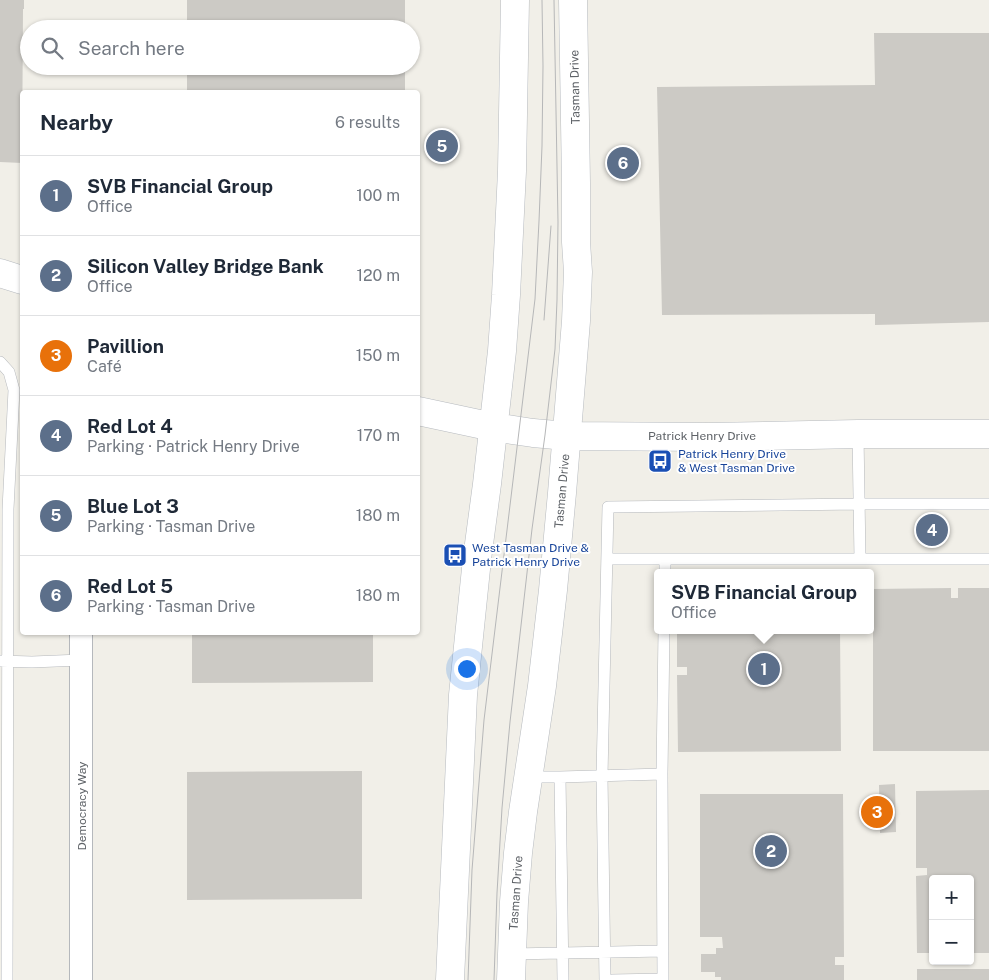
<!DOCTYPE html>
<html lang="en">
<head>
<meta charset="utf-8">
<style>
	:root { --surface:#fff; --page:#f6f6f7; --text:#1f2937; --muted:#747a83; --line:#e0e1e3; --accent:#111827 }
	body { margin:0; font-family:"Public Sans",sans-serif; background:var(--page); color:var(--text) }
	.controls { position:absolute; right:15px; bottom:15px; display:grid; overflow:hidden; border-radius:5px; box-shadow:0 1px 4px #0004 }
	.controls button { width:45px; height:45px; display:grid; place-items:center; padding:0; border:0; border-bottom:1px solid var(--line); background:var(--surface); color:var(--text); font:25px sans-serif }
	.you { position:absolute; left:466px; top:668px; width:18px; height:18px; margin:-12px; border:4px solid #fff; border-radius:50%; background:#1a73e8; box-shadow:0 0 0 8px #1a73e833 }
	.badge { display:grid; place-items:center; width:32px; height:32px; border-radius:50%; background:var(--accent); color:#fff; font-size:16px; font-weight:700 }
	.pin { position:absolute; translate:-50% -50%; border:2px solid #fff; box-shadow:0 1px 5px #0006 }
	.popup { position:absolute; left:654px; top:569px; width:220px; height:65px; box-sizing:border-box; display:grid; place-content:center; border-radius:5px; background:var(--surface); filter:drop-shadow(0 1px 4px #0005); font-size:16px; white-space:nowrap; color:var(--muted) }
	.popup b { font-size:19px; color:var(--text) }
	.popup::after { content:''; position:absolute; left:50%; top:100%; margin-left:-10px; border:10px solid transparent; border-top-color:var(--surface) }
	.list { margin:0; padding:0; list-style:none }
	h2 { display:flex; justify-content:space-between; align-items:center; height:65px; margin:0; padding:0 20px; font-size:21px }
	h2 small { font-size:16px; font-weight:400; color:var(--muted) }
	.list li { display:grid; grid-template-columns:32px 1fr auto; gap:15px; align-items:center; box-sizing:border-box; height:80px; padding:0 20px; border-top:1px solid var(--line) }
	.list b { display:block; font-size:19px; white-space:nowrap }
	.list p { margin:0; font-size:16px; white-space:nowrap; color:var(--muted) }
	.list em { font-size:16px; font-style:normal; color:var(--muted) }
	.icon { flex:none; width:28px; height:28px; fill:none; stroke:currentColor; stroke-width:2; stroke-linecap:round; stroke-linejoin:round }
	.map { position:relative; flex:none; width:989px; height:980px; overflow:hidden }
	.search { position:absolute; background:var(--surface); box-shadow:0 1px 4px #0004; left:20px; top:20px; width:400px; height:55px; display:flex; align-items:center; gap:12px; box-sizing:border-box; padding:0 18px; border-radius:28px; color:var(--muted); font-size:19px }
	.panel { position:absolute; background:var(--surface); box-shadow:0 1px 4px #0004; left:20px; top:90px; width:400px; height:545px; border-radius:5px }
	.map>svg:first-child { display:block }
	.building { fill:#cccac5 }
	.lines { fill:none; stroke-linecap:round; stroke-linejoin:round }
	.lane-casing { stroke:#b5b8bc; stroke-width:12 }
	.street-casing { stroke:#b5b8bc; stroke-width:24 }
	.secondary-casing { stroke:#b6babf; stroke-width:29 }
	.lane { stroke:#fff; stroke-width:11 }
	.street { stroke:#fff; stroke-width:22 }
	.secondary { stroke:#fff; stroke-width:28 }
	.tram { stroke:#b6b7b8; stroke-width:1 }
	.labels { text-anchor:middle; dominant-baseline:central; stroke-width:4; stroke-linejoin:round; paint-order:stroke }
	.street-label { font-size:12px; fill:#5f6368; stroke:#fff }
	.transit-label { font-size:12px; fill:#164399; stroke:#fff; text-anchor:start }
</style>
</head>
<body>
<div class="map">
<svg width="989" height="980" viewBox="0 0 989 980">
	<rect width="100%" height="100%" fill="#f1efe8"/>
	<!-- building -->
	<path class="building" d="M0,0H24V9H23L22,163L0,162Z
		M187,0H405V29H187Z
		M874,33H989V322L875,325V314L662,315L657,87L875,85Z
		M187,66H405V92H187Z
		M951,588V598H958V588H989V751H873V589Z
		M677,630H840L841,751L678,752L677,675H687V667H677Z
		M192,632H373V682L192,683Z
		M362,771V899L187,900V772Z
		M895,784L896,832L880,833L879,785Z
		M989,790V953H970V879H933V953H917L916,876L927,875V868H916V791Z
		M700,794H843L844,957H835V965H844V980H721V977H715V972H701V954H716V948H723L722,937H700Z
		M917,969H989V980H917Z"/>
	<g class="lines">
		<!-- lane casing -->
		<g class="lane-casing">
			<path id="lane" d="M0,362L9,372L14,390L8,509L7,980
				M858,434L860,559
				M607,559H989
				M665,573V559
				M0,661L32,662L81,660
				M528,777H560L662,774
				M560,777L563,980
				M512,954L663,951
				M605,980L602,776L608,507L859,504H989
				M612,980L663,979
				M663,980L662,774L664,630"/>
		</g>
		<!-- street casing -->
		<g class="street-casing">
			<path id="street" d="M81,632V980"/>
		</g>
		<!-- secondary casing -->
		<g class="secondary-casing">
			<path id="secondary" d="M0,273L22,280
				M418,411L493,427L533,433L567,436L709,437L858,434H989
				M450,980L463,695L477,559L487,484L502,351L506,295L512,171L515,0
				M511,980L514,902L518,853L523,812L542,686L553,590L562,493L576,321L578,272L576,242V183L573,0"/>
		</g>
		<!-- lane -->
		<use href="#lane" class="lane"/>
		<!-- street -->
		<use href="#street" class="street"/>
		<!-- secondary -->
		<use href="#secondary" class="secondary"/>
		<!-- tram -->
		<path class="tram" d="M544,320L551,226
			M468,980L472,870L484,720L535,299L539,221L542,146L543,66L542,0
			M494,980L497,893L502,808L510,722L532,529L545,435L555,349L557,300L558,222L554,0"/>
	</g>
	<!-- icons -->
	<defs>
		<g id="bus-square" transform="scale(1.25)"><rect x="-9" y="-9" width="18" height="18" rx="4" fill="#1a4fb4" stroke="#fff"/><path d="M-5-6H5V4H4V6H2V4H-2V6H-4V4H-5ZM-3.5-4V0h7V-4ZM-3.5 1.2v1.5H-2V1.2ZM2 1.2v1.5H3.5V1.2Z" fill="#fff"/></g>
	</defs>
	<g fill-rule="evenodd">
		<use href="#bus-square" x="660" y="461"/>
		<use href="#bus-square" x="455" y="555"/>
	</g>
	<g class="labels">
		<!-- street labels -->
		<g class="street-label">
			<text transform="translate(575 87) rotate(-91)">Tasman Drive</text>
			<text x="702" y="436">Patrick Henry Drive</text>
			<text transform="translate(562 491) rotate(-85)">Tasman Drive</text>
			<text transform="translate(82 806) rotate(-90)">Democracy Way</text>
			<text transform="translate(516 893) rotate(-86)">Tasman Drive</text>
		</g>
		<!-- transit labels -->
		<g class="transit-label">
			<text x="678" y="454">Patrick Henry Drive<tspan x="678" dy="14">&amp; West Tasman Drive</tspan></text>
			<text x="472" y="548">West Tasman Drive &amp;<tspan x="472" dy="14">Patrick Henry Drive</tspan></text>
		</g>
	</g>
</svg>
<div class="controls">
<button>+</button>
<button>−</button>
</div>
<div class="you"></div>
<div class="pin badge" style="left:764px;top:669px;background:#5c6f8a">1</div>
<div class="popup"><b>SVB Financial Group</b>Office</div>
<div class="pin badge" style="left:771px;top:851px;background:#5c6f8a">2</div>
<div class="pin badge" style="left:877px;top:812px;background:#e8710a">3</div>
<div class="pin badge" style="left:932px;top:530px;background:#5c6f8a">4</div>
<div class="pin badge" style="left:442px;top:146px;background:#5c6f8a">5</div>
<div class="pin badge" style="left:623px;top:163px;background:#5c6f8a">6</div>
<div class="search"><svg class="icon" aria-label="search" viewBox="0 0 24 24"><circle cx="10" cy="10" r="6"/><path d="M15 15l6 6"/></svg>Search here</div>
<section class="panel">
<h2>Nearby<small>6 results</small></h2>
<ul class="list">
<li><span class="badge" style="background:#5c6f8a">1</span><div><b>SVB Financial Group</b><p>Office</p></div><em>100 m</em></li>
<li><span class="badge" style="background:#5c6f8a">2</span><div><b>Silicon Valley Bridge Bank</b><p>Office</p></div><em>120 m</em></li>
<li><span class="badge" style="background:#e8710a">3</span><div><b>Pavillion</b><p>Café</p></div><em>150 m</em></li>
<li><span class="badge" style="background:#5c6f8a">4</span><div><b>Red Lot 4</b><p>Parking · Patrick Henry Drive</p></div><em>170 m</em></li>
<li><span class="badge" style="background:#5c6f8a">5</span><div><b>Blue Lot 3</b><p>Parking · Tasman Drive</p></div><em>180 m</em></li>
<li><span class="badge" style="background:#5c6f8a">6</span><div><b>Red Lot 5</b><p>Parking · Tasman Drive</p></div><em>180 m</em></li>
</ul>
</section>
</div>
</body>
</html>
